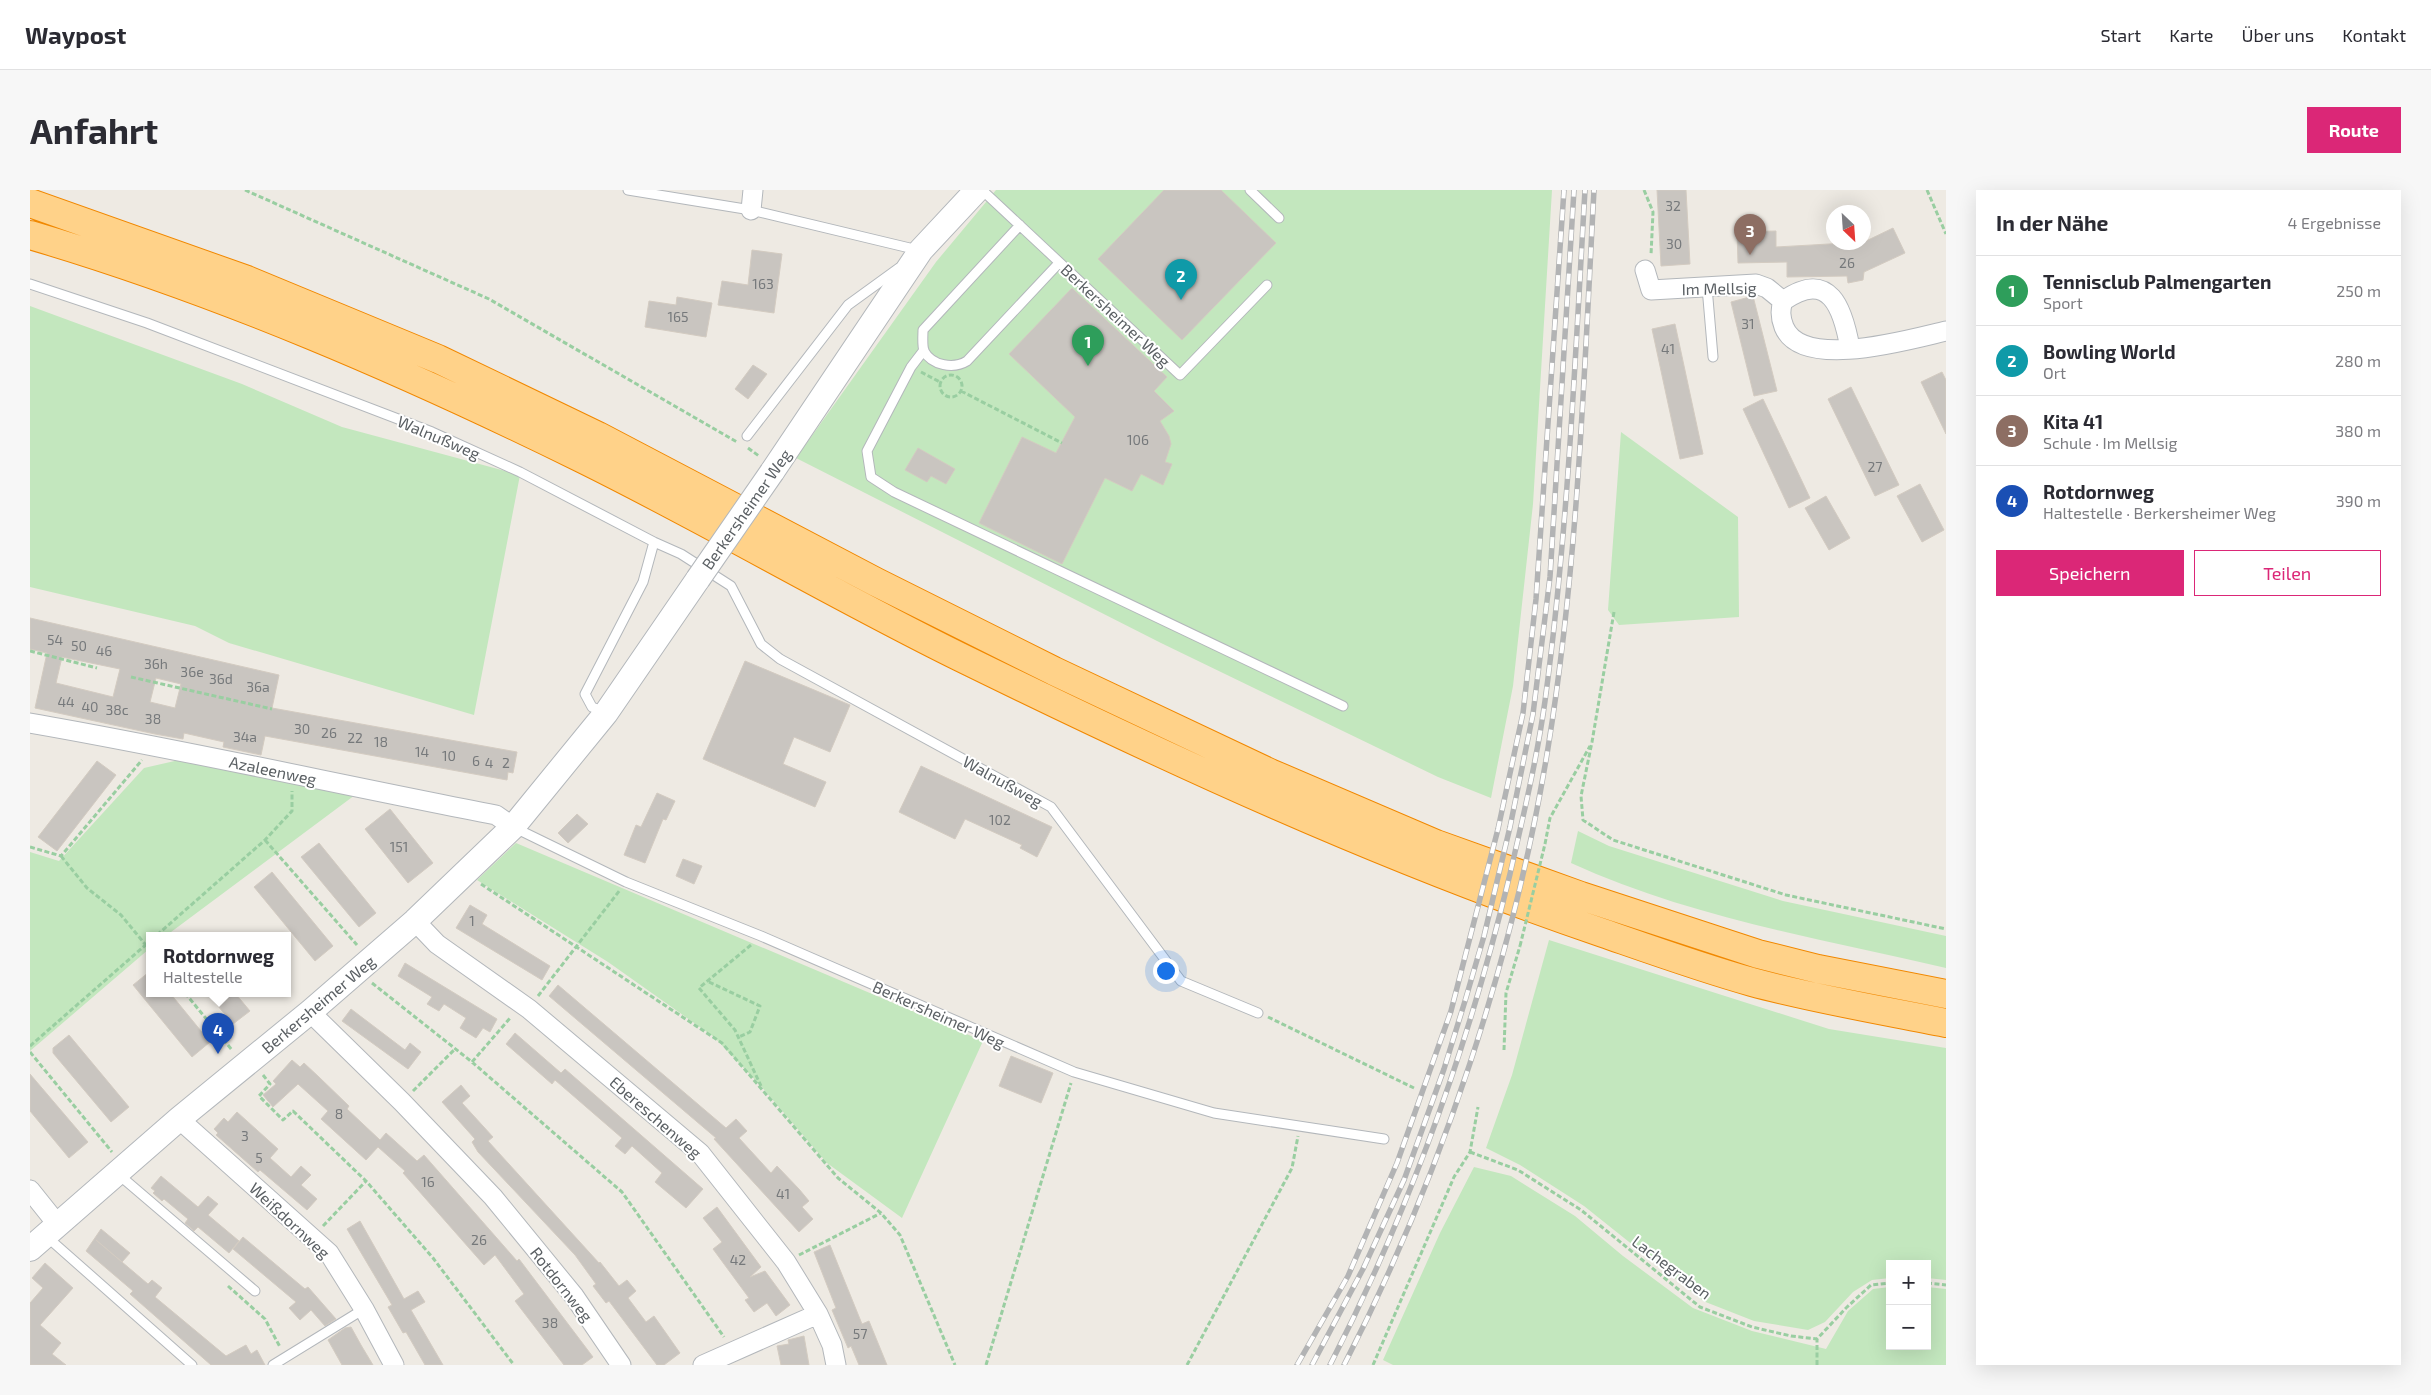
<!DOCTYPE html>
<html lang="de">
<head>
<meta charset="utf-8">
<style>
	:root { --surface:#fff; --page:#f7f7f7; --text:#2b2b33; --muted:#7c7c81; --line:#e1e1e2; --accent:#db2777 }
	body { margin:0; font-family:"Exo 2",sans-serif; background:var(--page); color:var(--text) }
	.controls { position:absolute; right:15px; bottom:15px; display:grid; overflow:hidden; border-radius:0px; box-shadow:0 5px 20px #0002 }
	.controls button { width:45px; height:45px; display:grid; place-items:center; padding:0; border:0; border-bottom:1px solid var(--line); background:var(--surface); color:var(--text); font:25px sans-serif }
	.compass { position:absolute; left:1796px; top:15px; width:45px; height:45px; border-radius:50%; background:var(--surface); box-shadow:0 5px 20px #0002; rotate:155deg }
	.you { position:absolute; left:1135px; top:780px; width:18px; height:18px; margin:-12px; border:4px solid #fff; border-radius:50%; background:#1a73e8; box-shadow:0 0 0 8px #1a73e833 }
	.badge { display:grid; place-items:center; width:32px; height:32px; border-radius:50%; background:var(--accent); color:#fff; font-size:16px; font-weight:700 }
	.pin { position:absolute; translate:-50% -41px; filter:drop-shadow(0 1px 2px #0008) }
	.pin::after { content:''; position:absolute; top:26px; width:18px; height:15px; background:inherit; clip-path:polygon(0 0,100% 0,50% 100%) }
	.popup { position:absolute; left:116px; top:742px; width:145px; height:65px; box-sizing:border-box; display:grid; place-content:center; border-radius:0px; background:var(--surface); filter:drop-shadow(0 1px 4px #0005); font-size:16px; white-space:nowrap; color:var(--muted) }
	.popup b { font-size:19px; color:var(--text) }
	.popup::after { content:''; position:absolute; left:50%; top:100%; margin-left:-10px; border:10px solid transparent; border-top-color:var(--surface) }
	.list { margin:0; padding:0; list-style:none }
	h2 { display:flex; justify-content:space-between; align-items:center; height:65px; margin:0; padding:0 20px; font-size:21px }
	h2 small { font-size:16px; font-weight:400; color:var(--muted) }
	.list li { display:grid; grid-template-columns:32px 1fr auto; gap:15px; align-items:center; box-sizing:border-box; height:70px; padding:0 20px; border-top:1px solid var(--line) }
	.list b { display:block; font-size:19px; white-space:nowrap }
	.list p { margin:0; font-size:16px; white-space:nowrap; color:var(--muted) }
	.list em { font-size:16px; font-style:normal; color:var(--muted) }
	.actions { display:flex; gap:10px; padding:15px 20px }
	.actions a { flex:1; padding:11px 0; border:1px solid var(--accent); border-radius:0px; text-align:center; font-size:18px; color:var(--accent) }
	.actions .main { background:var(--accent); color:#fff }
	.map { position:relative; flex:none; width:1916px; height:1175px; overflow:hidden; border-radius:0px }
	header { display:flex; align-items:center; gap:30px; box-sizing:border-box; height:70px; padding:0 25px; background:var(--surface); border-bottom:1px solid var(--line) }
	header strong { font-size:24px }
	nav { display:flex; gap:28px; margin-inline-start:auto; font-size:18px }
	.intro { display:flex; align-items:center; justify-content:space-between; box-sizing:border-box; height:120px; padding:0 30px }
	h1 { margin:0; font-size:35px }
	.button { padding:12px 22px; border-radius:0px; background:var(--accent); color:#fff; font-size:18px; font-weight:700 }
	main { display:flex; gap:30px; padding:0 30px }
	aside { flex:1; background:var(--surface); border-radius:0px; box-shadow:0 5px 20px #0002 }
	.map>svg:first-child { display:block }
	.green { fill:#c3e7be }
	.building { fill:#c9c5c0; stroke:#d3cbc1; fill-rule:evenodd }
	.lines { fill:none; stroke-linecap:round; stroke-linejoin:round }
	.service-casing { stroke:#b3b7bb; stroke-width:11 }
	.minor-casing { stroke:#b3b7bb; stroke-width:21 }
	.tertiary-casing { stroke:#b3b7bb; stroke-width:26 }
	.motorway-casing { stroke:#f18800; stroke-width:30 }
	.path { stroke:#99cea1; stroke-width:3; stroke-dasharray:5 2.5; stroke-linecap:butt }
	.service { stroke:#fff; stroke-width:9 }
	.minor { stroke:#fff; stroke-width:19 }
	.tertiary { stroke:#fff; stroke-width:24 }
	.motorway { stroke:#ffd289; stroke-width:28 }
	.rail-casing { stroke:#b2b3b4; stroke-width:5.5 }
	.rail { stroke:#fff; stroke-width:4; stroke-dasharray:11; stroke-linecap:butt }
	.tertiary-bridge-casing { stroke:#b3b7bb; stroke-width:26; stroke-linecap:butt }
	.path-bridge { stroke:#99cea1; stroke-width:3; stroke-dasharray:5 2.5; stroke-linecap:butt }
	.tertiary-bridge { stroke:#fff; stroke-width:24 }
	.labels { text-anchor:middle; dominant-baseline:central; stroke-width:4; stroke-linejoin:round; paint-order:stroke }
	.number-label { font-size:14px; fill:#76797b }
	.street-label { font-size:16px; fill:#5b6064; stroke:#fff }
</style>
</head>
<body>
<header>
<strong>Waypost</strong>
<nav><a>Start</a><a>Karte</a><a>Über uns</a><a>Kontakt</a></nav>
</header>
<div class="intro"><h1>Anfahrt</h1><a class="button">Route</a></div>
<main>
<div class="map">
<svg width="1916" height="1175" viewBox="0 0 1916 1175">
	<rect width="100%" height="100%" fill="#eeeae3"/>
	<!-- green -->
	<path class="green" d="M966,0H1522L1503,314L1483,496L1461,608L1408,587L1131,453L766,268L906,72Z
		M0,116L212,194L312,237L490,285L444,525L199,453L165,436L0,397Z
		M1591,242L1708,327L1709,427L1589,435L1578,420Z
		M149,570L325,605L137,745H119V759L0,861V662L29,671L114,578Z
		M1548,641L1579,656L1753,711L1916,746V778C1791,749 1659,727 1541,673Z
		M486,653L953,851L872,1028L797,973L731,896L684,847L578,772L447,690Z
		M1519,750L1799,839L1916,858V1090L1897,1088V1074H1860V1088L1842,1090L1823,1102L1795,1132L1778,1140L1724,1131L1673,1111L1554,1016L1490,975L1456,958L1482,885Z
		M1444,977L1481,986L1545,1026L1593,1066L1663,1118L1722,1141L1796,1159L1818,1121L1843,1099L1860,1097V1156H1897V1097L1916,1099V1175H1363L1353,1170L1410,1043Z"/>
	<!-- building -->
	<path class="building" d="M1134,0H1191L1246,53L1152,150L1068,69Z
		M1627,0H1656L1660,74L1631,76Z
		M1863,38L1875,63L1834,82L1833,90L1818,93L1817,86L1757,87V72L1708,73L1707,42L1746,41V57L1834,52Z
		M722,60L752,64L744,123L688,115L692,91L718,95Z
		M1042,98L1137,187L1124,201L1144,221L1130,231L1139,246L1141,254L1135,272L1142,274L1133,295L1111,284L1102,301L1075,288L1032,374L949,333L992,247L1026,263L1045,227L979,164Z
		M1723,106L1747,201L1724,206L1701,112Z
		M647,107L682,113L676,147L615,137L619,111L646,115Z
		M1645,134L1673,264L1650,269L1622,139Z
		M723,175L737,184L718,209L705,199Z
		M1912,182L1916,190V244L1891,192Z
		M1821,197L1869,295L1845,306L1798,209Z
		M1733,209L1780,308L1759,318L1713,219Z
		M888,258L925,279L916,294L901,286L897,292L875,280Z
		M1890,294L1914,340L1892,352L1867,306Z
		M1796,306L1820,348L1799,360L1775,318Z
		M0,428L249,485L242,518L487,562L483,583L478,582L477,590L235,546L231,565L193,557L194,552L154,543L153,549L125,544L5,518L17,463L0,459ZM32,467L90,479L83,507L26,493ZM126,488L151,494L145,518L120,512Z
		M715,471L820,515L800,562L764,547L753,574L796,592L785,617L673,569Z
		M67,571L86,585L27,661L8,647Z
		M891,576L1022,637L1007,667L990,658L992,655L935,629L925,649L869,622Z
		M627,603L645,611L636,630L633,629L615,673L594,665L606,635L611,637Z
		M360,619L403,673L378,693L335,639Z
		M547,624L558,634L538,653L528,643Z
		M289,653L346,723L329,737L271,667Z
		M653,669L672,676L664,694L646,686Z
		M242,682L303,756L285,771L224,697Z
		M440,715L457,725L452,734L520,776L512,790L426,738Z
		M375,773L467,829L460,842L453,838L446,848L430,838L436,828L414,814L409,821L397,814L402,807L368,786Z
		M119,782V803H140L180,852L162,867L103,795Z
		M528,795L696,938L706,929L717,941L709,948L741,983L747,976L769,999L779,1011L772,1017L783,1029L769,1042L684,949L686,948L519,806Z
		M177,803H205L220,821L203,834Z
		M321,819L375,860L380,853L391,862L378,879L312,831Z
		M485,843L531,883L535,879L673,999L656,1018L625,992L632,983L602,956L595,964L585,956L592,948L525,890L522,894L476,854Z
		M39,845L99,917L81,932L23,863V858Z
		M981,866L1023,883L1011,913L969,896Z
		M262,870L270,877L274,873L289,887L319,916L317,919L350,950L356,943L387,971L394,965L487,1071L489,1069L563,1167L552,1175H534L485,1111L494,1104L465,1065L454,1075L373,983L375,981L348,957L336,970L291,929L298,921L268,894L243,917L233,905L246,894L243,891Z
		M0,884L58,952L39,968L0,921Z
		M431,895L440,906L432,913L463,947L458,951L569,1073L570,1072L589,1096L597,1090L606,1101L598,1108L616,1132L624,1126L650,1163L634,1175H627L579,1111L576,1113L563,1096L566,1094L545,1065L448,962L442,952L445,949L412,912Z
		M207,922L248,959L240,968L261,987L271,976L281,985L271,995L287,1009L277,1020L230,980L228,982L186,945L188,943L184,939L194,928L198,932Z
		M131,986L168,1017L178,1006L188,1014L178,1025L209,1051L199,1063L168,1037L164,1041L155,1033L158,1029L134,1009L132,1011L123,1003L125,1001L121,998Z
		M687,1017L731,1077L720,1087L735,1081L760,1115L746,1126L737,1113L724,1122L715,1110L719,1108L683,1059L692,1052L673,1028Z
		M330,1031L374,1109L388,1101L395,1112L381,1120L413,1175H395L376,1142L373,1143L358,1117L362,1115L317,1039Z
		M71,1039L100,1063L92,1072L66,1050L118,1094L122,1090L132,1098L125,1107L196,1166L216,1155L221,1164L227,1160L235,1175H181L100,1104L103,1101L56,1061Z
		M213,1047L275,1099L278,1097L306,1129L295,1136L281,1120L270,1130L259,1118L266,1112L203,1059Z
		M800,1055L832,1134L839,1131L857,1175H829L821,1156L818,1158L802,1120L806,1118L784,1062Z
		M15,1073L43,1098L10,1135L31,1153L22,1164L36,1175H0V1113L13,1098L2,1088Z
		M321,1137L331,1155L343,1175H312L298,1150L315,1138Z
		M774,1146L779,1175H751L747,1156L759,1154L758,1150Z"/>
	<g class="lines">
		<!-- service casing -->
		<g class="service-casing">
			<path id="service" d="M598,0L721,20L888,60
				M952,0L1150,185L1237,95
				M1220,0L1249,28
				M990,35L893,140C893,146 892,155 894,161C902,176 924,179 937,171L1029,73
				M0,94L117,133L402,242L490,282L624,352L613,392L555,504L562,517L576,523
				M1677,97L1683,167
				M894,160L881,177L837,261L841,287L864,302L1313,516
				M717,246L818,115L869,78
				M624,352L651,364L701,396L731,454L750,469L1021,617L1151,791L1228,823
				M483,637L596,692L731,746L1044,882L1184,923L1354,949
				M88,984L225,1101
				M16,1046L162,1175
				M243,1175L334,1119"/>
		</g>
		<!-- minor casing -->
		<g class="minor-casing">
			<path id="minor" d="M721,20L723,0
				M1615,80L1621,100L1726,94L1737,98L1753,111C1750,120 1750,127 1754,137C1772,181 1881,149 1916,141
				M1753,111C1800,78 1813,119 1820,158
				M0,533C156,560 311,595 466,625L483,637
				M385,731L407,754L499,819L670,963L756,1072L788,1124L802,1155L806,1175
				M280,822L372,912L463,1007L544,1106L591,1175
				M149,929L299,1063L334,1119L364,1175
				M0,1000L28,1035
				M673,1175L788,1124"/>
		</g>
		<!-- tertiary casing -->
		<g class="tertiary-casing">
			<path id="tertiary" d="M742,282L891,60L947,0
				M0,1059L149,929L280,822L385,731L483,637L576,523L668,389"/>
		</g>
		<!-- motorway casing -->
		<g class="motorway-casing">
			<path id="motorway" d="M0,13L217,90L408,169L568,246L846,392L1024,481L1240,583L1406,654L1551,706L1728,764L1788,779L1916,804
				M0,45C190,101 374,181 551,268C679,331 802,404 930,467C1140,570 1352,668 1573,743C1622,760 1672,778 1722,792C1785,809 1851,820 1916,833"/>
		</g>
		<!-- path -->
		<path class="path" d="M215,0L459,109L707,252
			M1614,0L1623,22L1621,65
			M1897,0L1916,44
			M891,182L910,192
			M910 196a11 11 0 1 1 22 0a11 11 0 1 1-22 0Z
			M931,201L1032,253
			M718,258L729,266
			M1584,422L1562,552L1551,606L1553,630L1583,650L1756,705L1916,739
			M0,461L67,478
			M101,487L242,519
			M235,650L327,755
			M1515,654L1520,628L1560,556
			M0,657L31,666L112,570
			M31,666L57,698L91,725L119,759
			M451,694L692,853L808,988L851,1023L870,1045L925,1175
			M127,745L235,650L262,621V601
			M721,755L669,798L705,840L731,896
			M679,792L730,816L720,842L709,847
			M342,793L442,872L592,1002L694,1147
			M155,803L202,860
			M508,806L590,700
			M1238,827L1384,898
			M0,856L119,752
			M1474,860L1476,803L1490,756
			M0,862L82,962
			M442,872L481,827
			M233,885L240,894L229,906L253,930L263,921L336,991L403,1068L484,1175
			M383,901L425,859
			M1440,962L1488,980L1551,1020L1670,1117L1722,1137L1761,1146L1787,1149L1816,1118L1841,1095L1860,1093
			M293,1036L336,991
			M769,1065L851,1023
			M1897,1093L1916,1095
			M198,1096L235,1129L250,1157
			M956,1175L1041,893
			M1157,1175L1262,978L1268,946
			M1343,1175L1424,987L1440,962L1448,917
			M1787,1175V1149"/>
		<!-- service -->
		<use href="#service" class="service"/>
		<!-- minor -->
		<use href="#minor" class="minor"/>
		<!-- tertiary -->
		<use href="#tertiary" class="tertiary"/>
		<!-- motorway -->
		<use href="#motorway" class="motorway"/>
		<!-- rail casing -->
		<g class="rail-casing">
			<path id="rail" d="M1267,1175L1318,1086L1367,973L1421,821L1468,639L1493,523L1506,409L1534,0
				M1282,1175L1333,1079L1374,990L1414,879L1435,811L1454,746L1480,637L1503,524L1520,387L1544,0
				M1300,1175C1380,1019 1439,855 1480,684C1493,627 1507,569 1515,511C1538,341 1545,170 1555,0
				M1314,1175C1411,987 1484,767 1518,558C1548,374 1554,186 1564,0"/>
		</g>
		<!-- rail -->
		<use href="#rail" class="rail"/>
		<!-- tertiary-bridge casing -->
		<g class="tertiary-bridge-casing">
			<path id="tertiary-bridge" d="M668,389L742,282"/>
		</g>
		<!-- path-bridge -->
		<path class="path-bridge" d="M1490,756L1515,654"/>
		<!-- tertiary-bridge -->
		<use href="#tertiary-bridge" class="tertiary-bridge"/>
	</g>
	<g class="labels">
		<!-- number labels -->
		<g class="number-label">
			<text x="1643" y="15">32</text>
			<text x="1644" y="53">30</text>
			<text x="1817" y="72">26</text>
			<text x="733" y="93">163</text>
			<text x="648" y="126">165</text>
			<text x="1718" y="133">31</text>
			<text x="1638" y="158">41</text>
			<text x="1108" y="249">106</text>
			<text x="1845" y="276">27</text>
			<text x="25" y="449">54</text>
			<text x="49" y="455">50</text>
			<text x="74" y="460">46</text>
			<text x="126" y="473">36h</text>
			<text x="162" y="481">36e</text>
			<text x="191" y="488">36d</text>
			<text x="228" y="496">36a</text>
			<text x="36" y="511">44</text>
			<text x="60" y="516">40</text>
			<text x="87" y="519">38c</text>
			<text x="123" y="528">38</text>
			<text x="272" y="538">30</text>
			<text x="299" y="542">26</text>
			<text x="215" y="546">34a</text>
			<text x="325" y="547">22</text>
			<text x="351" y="551">18</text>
			<text x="392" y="561">14</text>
			<text x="419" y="565">10</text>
			<text x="446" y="570">6</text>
			<text x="459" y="572">4</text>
			<text x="476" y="572">2</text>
			<text x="970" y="629">102</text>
			<text x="369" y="656">151</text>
			<text x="442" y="730">1</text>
			<text x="309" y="923">8</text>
			<text x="215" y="945">3</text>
			<text x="229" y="967">5</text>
			<text x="398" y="991">16</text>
			<text x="753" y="1003">41</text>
			<text x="449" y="1049">26</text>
			<text x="708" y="1069">42</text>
			<text x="520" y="1132">38</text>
			<text x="830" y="1143">57</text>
		</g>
		<!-- street labels -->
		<g class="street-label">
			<text transform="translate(1689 98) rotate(-1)">Im Mellsig</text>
			<text transform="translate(1086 125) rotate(43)">Berkersheimer Weg</text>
			<text transform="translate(409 247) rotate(23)">Walnußweg</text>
			<text transform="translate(716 319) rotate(-55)">Berkersheimer Weg</text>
			<text transform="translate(243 580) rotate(12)">Azaleenweg</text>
			<text transform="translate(973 591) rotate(29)">Walnußweg</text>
			<text transform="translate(288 814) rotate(-40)">Berkersheimer Weg</text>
			<text transform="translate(909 824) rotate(24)">Berkersheimer Weg</text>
			<text transform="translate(626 927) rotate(41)">Ebereschenweg</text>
			<text transform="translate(260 1030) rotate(43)">Weißdornweg</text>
			<text transform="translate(1642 1077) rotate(37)">Lachegraben</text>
			<text transform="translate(532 1094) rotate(52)">Rotdornweg</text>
		</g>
	</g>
</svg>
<div class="controls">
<button>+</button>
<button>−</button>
</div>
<svg class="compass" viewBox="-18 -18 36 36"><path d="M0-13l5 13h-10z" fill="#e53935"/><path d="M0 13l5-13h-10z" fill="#7c7c81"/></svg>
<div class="you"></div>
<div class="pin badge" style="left:1058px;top:176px;background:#2e9e5b">1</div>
<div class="pin badge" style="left:1151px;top:110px;background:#0f9aa8">2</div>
<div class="pin badge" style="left:1720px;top:65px;background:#8d6e63">3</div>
<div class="pin badge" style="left:188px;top:864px;background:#1a4fb4">4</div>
<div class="popup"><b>Rotdornweg</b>Haltestelle</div>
</div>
<aside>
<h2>In der Nähe<small>4 Ergebnisse</small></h2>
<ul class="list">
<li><span class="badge" style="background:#2e9e5b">1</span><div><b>Tennisclub Palmengarten</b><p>Sport</p></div><em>250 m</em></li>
<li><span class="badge" style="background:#0f9aa8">2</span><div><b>Bowling World</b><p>Ort</p></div><em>280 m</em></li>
<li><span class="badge" style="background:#8d6e63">3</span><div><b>Kita 41</b><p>Schule · Im Mellsig</p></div><em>380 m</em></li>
<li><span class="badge" style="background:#1a4fb4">4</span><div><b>Rotdornweg</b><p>Haltestelle · Berkersheimer Weg</p></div><em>390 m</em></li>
</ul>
<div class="actions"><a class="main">Speichern</a><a>Teilen</a></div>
</aside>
</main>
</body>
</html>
